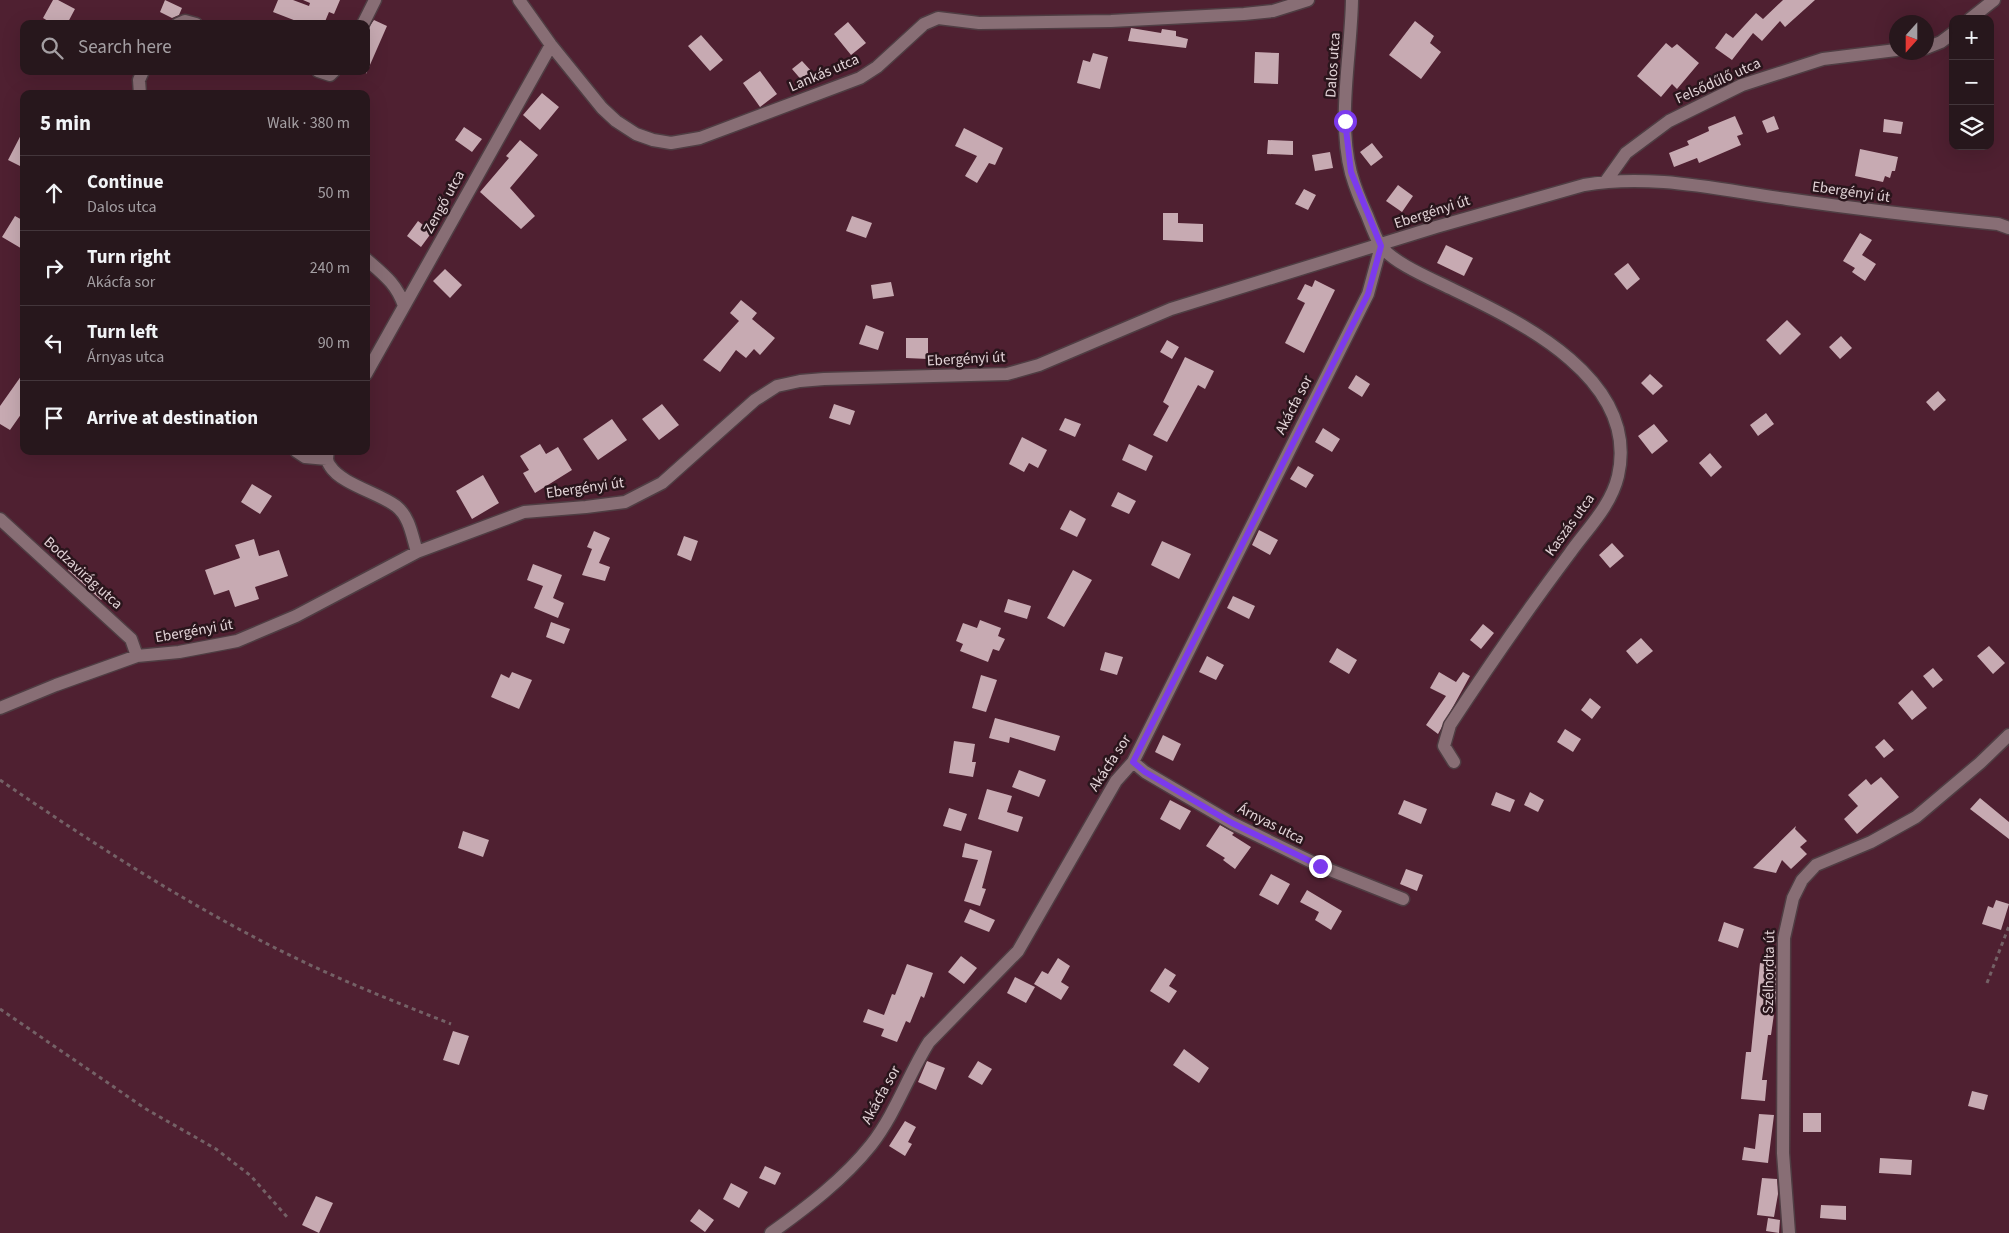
<!DOCTYPE html>
<html lang="en">
<head>
<meta charset="utf-8">
<style>
	:root { --surface:#27171c; --page:#332429; --text:#f1f3f6; --muted:#a49fa3; --line:#43363b }
	body { margin:0; font-family:"Source Sans 3",sans-serif; background:var(--page); color:var(--text) }
	.controls { position:absolute; right:15px; top:15px; display:grid; overflow:hidden; border-radius:10px; box-shadow:0 5px 20px #0002 }
	.controls button { width:45px; height:45px; display:grid; place-items:center; padding:0; border:0; border-bottom:1px solid var(--line); background:var(--surface); color:var(--text); font:25px sans-serif }
	.compass { position:absolute; left:1889px; top:15px; width:45px; height:45px; border-radius:50%; background:var(--surface); box-shadow:0 5px 20px #0002; rotate:201deg }
	.stop { position:absolute; width:15px; height:15px; margin:-11px; border:4px solid #7c3aed; border-radius:50%; background:#fff }
	.stop.end { background:#7c3aed; border-color:#fff; box-shadow:0 1px 5px #0008 }
	.list { margin:0; padding:0; list-style:none }
	h2 { display:flex; justify-content:space-between; align-items:center; height:65px; margin:0; padding:0 20px; font-size:21px }
	h2 small { font-size:16px; font-weight:400; color:var(--muted) }
	.list li { display:grid; grid-template-columns:32px 1fr auto; gap:15px; align-items:center; box-sizing:border-box; height:75px; padding:0 20px; border-top:1px solid var(--line) }
	.list b { display:block; font-size:19px; white-space:nowrap }
	.list p { margin:0; font-size:16px; white-space:nowrap; color:var(--muted) }
	.list em { font-size:16px; font-style:normal; color:var(--muted) }
	.icon { flex:none; width:28px; height:28px; fill:none; stroke:currentColor; stroke-width:2; stroke-linecap:round; stroke-linejoin:round }
	.map { position:relative; flex:none; width:2009px; height:1233px; overflow:hidden }
	.search { position:absolute; background:var(--surface); box-shadow:0 5px 20px #0002; left:20px; top:20px; width:350px; height:55px; display:flex; align-items:center; gap:12px; box-sizing:border-box; padding:0 18px; border-radius:10px; color:var(--muted); font-size:19px }
	.panel { position:absolute; background:var(--surface); box-shadow:0 5px 20px #0002; left:20px; top:90px; width:350px; height:365px; border-radius:10px }
	.map>svg:first-child { display:block }
	.green { fill:#4f2031; fill-rule:evenodd }
	.building { fill:#c7aab2 }
	.lines { fill:none; stroke-linecap:round; stroke-linejoin:round }
	.minor-casing { stroke:#4f3d43; stroke-width:15 }
	.path { stroke:#746166; stroke-width:3; stroke-dasharray:4 4; stroke-linecap:butt }
	.minor { stroke:#886e75; stroke-width:12 }
	.route { stroke:#7c3aed; stroke-width:6 }
	.labels { text-anchor:middle; dominant-baseline:central; stroke-width:5; stroke-linejoin:round; paint-order:stroke }
	.street-label { font-size:15px; fill:#e2d3d7; stroke:#2a151c }
</style>
</head>
<body>
<div class="map">
<svg width="2009" height="1233" viewBox="0 0 2009 1233">
	<rect width="100%" height="100%" fill="#341f25"/>
	<!-- green -->
	<path class="green" d="M0,0H2009V1233H0ZM1953,19H1990V146H1953ZM1896,22H1926V52H1896ZM24,24H366V71H24ZM24,94H366V451H24Z"/>
	<!-- building -->
	<path class="building" d="M53,0H58L75,9L67,24H53L43,18Z
		M165,0L182,8L179,15L172,18L160,12Z
		M278,0H293L309,6L310,3L303,0H340L334,14L329,12L324,24H304L273,12Z
		M1783,0H1815L1785,27L1780,21L1762,41L1753,33L1732,60L1715,48L1726,33L1733,38L1756,13L1763,19Z
		M374,20L387,26L366,74V31Z
		M1415,21L1434,36L1430,43L1441,52L1421,79L1389,55Z
		M848,22L866,43L851,55L834,34Z
		M1131,28L1161,33L1162,29L1176,31V36L1188,39L1186,48L1128,41Z
		M701,35L723,60L710,71L688,46Z
		M1666,43L1672,48L1677,44L1699,63L1677,89L1672,84L1661,97L1637,76Z
		M1255,52L1279,53L1278,84L1254,83Z
		M1093,53L1108,57L1100,89L1077,83L1083,60L1090,62Z
		M802,61L814,74L804,83L792,69Z
		M760,71L777,94L760,107L743,83Z
		M542,93L559,107L540,130L523,115Z
		M1735,116L1743,134L1737,136L1741,145L1699,163L1697,158L1674,167L1669,153L1689,145L1687,141L1709,131L1708,127Z
		M1774,116L1779,129L1767,133L1762,121Z
		M1884,119L1903,122L1901,134L1883,132Z
		M464,127L482,139L472,152L455,140Z
		M964,128L1003,148L995,165L989,163L977,183L965,176L977,156L955,146Z
		M24,129V168L8,160Z
		M520,140L538,155L510,188L535,216L521,229L480,192L509,158L506,156Z
		M1268,140L1293,141V155L1267,154Z
		M1372,143L1383,157L1371,166L1360,152Z
		M1860,149L1898,157L1895,171H1892L1890,178L1885,176L1883,182L1855,176Z
		M1330,152L1333,168L1315,171L1312,155Z
		M1398,185L1413,196L1402,212L1386,201Z
		M1304,189L1316,195L1308,210L1295,204Z
		M1163,213H1178V223L1203,224V242L1163,240Z
		M15,216L24,221V250L2,237Z
		M852,216L872,223L866,238L846,231Z
		M418,221L432,232L421,247L407,236Z
		M1860,233L1872,240L1862,255L1876,264L1865,281L1852,272L1855,268L1843,261Z
		M1446,245L1473,258L1464,276L1437,263Z
		M1628,263L1640,279L1627,290L1614,274Z
		M445,269L462,285L450,298L433,281Z
		M1315,280L1335,290L1304,353L1285,343L1305,303L1297,299L1305,284L1312,287Z
		M891,282L894,296L873,299L871,285Z
		M741,300L757,313L752,319L775,338L760,355L754,349L746,358L736,350L720,372L703,360L739,321L730,313Z
		M1787,320L1801,334L1780,355L1766,340Z
		M866,325L884,332L878,350L859,344Z
		M1841,336L1852,348L1840,359L1829,347Z
		M906,338H928V359L906,358Z
		M1167,340L1179,347L1172,359L1160,352Z
		M1185,357L1214,371L1205,389L1198,385L1167,442L1153,435L1169,406L1163,402Z
		M24,372V410L10,430L0,424V406Z
		M1650,374L1663,386L1653,395L1641,383Z
		M1356,375L1370,384L1362,397L1348,388Z
		M1938,391L1946,400L1934,411L1926,402Z
		M662,404L679,425L659,440L642,419Z
		M834,404L855,411L850,425L829,418Z
		M1766,413L1774,424L1758,436L1750,425Z
		M1065,418L1081,424L1075,437L1059,430Z
		M612,419L627,440L598,460L583,439Z
		M1654,424L1668,441L1652,454L1638,436Z
		M1323,428L1340,439L1332,452L1315,442Z
		M1022,437L1047,450L1038,468L1029,463L1024,472L1009,464Z
		M540,444L546,454L558,447L572,470L535,493L523,473L529,470L520,456Z
		M1129,444L1153,456L1146,471L1122,460Z
		M1710,453L1722,467L1711,477L1699,463Z
		M1298,466L1314,475L1306,488L1290,479Z
		M483,475L499,503L472,519L456,491Z
		M252,484L272,496L260,514L241,502Z
		M1118,492L1136,501L1129,514L1111,506Z
		M1070,510L1086,519L1077,537L1060,529Z
		M1259,530L1278,540L1270,555L1252,545Z
		M594,531L610,538L599,563L610,567L605,581L582,575L592,549L587,547Z
		M684,536L698,541L691,561L677,555Z
		M254,539L259,556L279,550L288,576L255,587L259,599L235,607L229,590L214,595L205,570L240,558L235,545Z
		M1162,541L1191,554L1179,579L1151,565Z
		M1612,543L1624,556L1610,568L1599,555Z
		M76,561L109,592L101,600L68,570Z
		M533,564L562,575L553,598L564,603L558,618L534,608L543,586L527,580Z
		M1073,570L1092,580L1064,627L1047,618Z
		M1233,596L1255,606L1249,619L1227,608Z
		M1008,599L1031,606L1027,619L1004,612Z
		M980,620L1001,628L998,636L1005,639L999,651L993,649L988,662L960,651L963,644L956,641L963,623L977,628Z
		M551,622L570,629L564,644L546,637Z
		M1483,624L1494,633L1481,649L1470,640Z
		M1641,638L1653,651L1637,664L1626,651Z
		M1989,646L2005,663L1993,674L1977,656Z
		M1337,648L1357,660L1349,674L1329,662Z
		M1105,652L1123,657L1117,675L1100,670Z
		M1207,656L1224,665L1216,680L1199,672Z
		M1933,668L1943,680L1933,688L1923,676Z
		M512,672L532,680L519,709L491,697L501,674L509,678Z
		M1439,672L1456,682L1463,672L1470,676L1438,734L1426,725L1446,696L1430,688Z
		M981,675L997,680L986,712L972,708Z
		M1912,690L1927,708L1912,720L1898,703Z
		M1590,698L1601,707L1592,719L1581,710Z
		M995,718L1060,736L1055,751L1010,737L1009,743L989,738Z
		M1565,729L1581,739L1573,752L1557,742Z
		M1163,735L1181,744L1173,761L1155,752Z
		M1884,739L1894,750L1884,758L1875,747Z
		M954,741L975,744L972,762H976L973,777L949,773Z
		M1019,770L1046,780L1039,797L1012,787Z
		M1881,777L1899,797L1857,834L1844,819L1858,806L1848,795L1866,779L1871,785Z
		M987,789L1012,796L1007,812L1023,817L1018,832L978,819Z
		M1496,792L1515,800L1510,812L1491,805Z
		M1530,792L1544,800L1538,812L1524,805Z
		M1980,798L2009,822V839L1970,809Z
		M1170,800L1191,811L1180,830L1160,819Z
		M1404,800L1427,809L1421,824L1398,814Z
		M949,808L967,814L961,831L943,826Z
		M1220,825L1234,833L1232,835L1251,847L1235,869L1223,860L1225,858L1206,846Z
		M1796,826L1795,829L1807,841L1800,847L1807,854L1791,869L1782,860L1776,873L1753,868Z
		M463,831L489,840L483,857L458,848Z
		M965,843L992,851L982,888L986,889L980,906L964,901L978,860L962,857Z
		M1406,869L1423,875L1417,891L1400,884Z
		M1271,874L1290,884L1278,905L1259,895Z
		M1307,890L1342,911L1331,930L1315,920L1319,912L1300,902Z
		M1996,900L2009,904L2001,930L1982,924L1988,906L1993,908Z
		M970,909L995,920L989,932L964,922Z
		M1724,922L1744,929L1738,948L1718,941Z
		M961,956L977,968L964,984L948,972Z
		M1058,958L1070,966L1061,982L1069,987L1061,1000L1034,984L1042,971L1048,974Z
		M1760,963L1776,964V1000L1771,1035H1768L1762,1080H1767L1765,1101L1741,1099L1746,1052H1751Z
		M907,964L933,973L924,998L921,996L910,1023L906,1021L897,1042L881,1036L884,1029L863,1022L868,1009L884,1015L892,994L895,995Z
		M1165,968L1176,975L1169,986L1177,991L1169,1003L1150,991Z
		M1015,977L1035,987L1026,1003L1007,993Z
		M453,1031L469,1036L459,1065L443,1060Z
		M1184,1049L1209,1068L1199,1083L1173,1065Z
		M927,1061L945,1068L936,1090L918,1082Z
		M978,1061L992,1069L982,1085L968,1077Z
		M1972,1091L1988,1095L1984,1110L1968,1106Z
		M1803,1113H1821V1132H1803Z
		M1759,1114L1774,1115L1768,1163L1742,1160L1744,1147L1755,1149Z
		M905,1121L916,1127L908,1142L912,1144L905,1156L889,1146Z
		M1880,1158L1912,1160L1911,1175L1879,1173Z
		M765,1166L781,1173L775,1185L759,1178Z
		M1762,1178L1777,1179L1778,1194L1774,1217L1757,1215Z
		M731,1183L748,1192L739,1208L723,1199Z
		M316,1196L333,1203L319,1233L302,1225Z
		M1821,1205L1846,1206V1220L1820,1218Z
		M699,1209L714,1220L705,1232L690,1221Z
		M1768,1218L1780,1220L1779,1233L1766,1231Z"/>
	<g class="lines">
		<!-- minor casing -->
		<g class="minor-casing">
			<path id="minor" d="M519,0L551,45L602,108L616,121L636,134L653,140L671,143L700,138L860,78L877,67L924,24L938,18L979,23L1111,21L1244,14L1273,11L1308,0
				M1352,0C1351,56 1337,118 1351,173C1355,187 1361,202 1367,215C1371,225 1375,236 1380,245C1394,264 1432,279 1454,290C1523,323 1640,380 1618,476C1611,506 1587,529 1570,553C1528,609 1488,667 1450,725L1444,746L1454,762
				M1970,19L1994,0
				M178,24L185,21L196,24
				M363,24L375,0
				M1926,48L1941,42L1953,33
				M318,71L330,75L334,71
				M140,94L139,80L143,71
				M1606,181L1626,153L1669,121L1742,85L1823,59L1896,50
				M366,259C383,274 397,284 404,306
				M366,374L551,45
				M296,451L305,457L327,459
				M328,451C327,457 326,461 330,466C341,484 379,493 396,506C410,517 412,536 417,552
				M0,519L131,639L137,656
				M0,708L56,685L137,656L179,652L237,641L296,616L417,552L524,512L586,507L625,502L662,483L755,400L777,386L800,381L824,379L1007,374L1039,365L1171,309L1436,227L1584,185C1651,173 1720,190 1787,199C1857,209 1927,217 1998,224L2009,228
				M1133,762L1145,772L1232,823L1320,866L1403,899
				M771,1233C806,1208 844,1179 871,1145C896,1113 908,1075 929,1042L1018,951L1116,781L1133,762L1368,294L1381,246
				M1789,1233L1783,1153L1784,938L1793,898L1802,880L1816,865L1871,842L1916,817L1980,763L2009,735"/>
		</g>
		<!-- path -->
		<path class="path" d="M0,780C98,847 200,913 308,964C355,986 403,1005 451,1024
			M1987,983L2009,926
			M0,1009L146,1109L216,1149L251,1176L288,1218"/>
		<!-- minor -->
		<use href="#minor" class="minor"/>
	</g>
	<g class="lines">
		<!-- route -->
		<path class="route" d="M1320,866L1232,823L1145,772L1133,762L1368,294L1381,246L1351,172L1345,121"/>
	</g>
	<g class="labels">
		<!-- street labels -->
		<g class="street-label">
			<text transform="translate(1333 65) rotate(-86)">Dalos utca</text>
			<text transform="translate(824 73) rotate(-23)">Lankás utca</text>
			<text transform="translate(1718 81) rotate(-24)">Felsődűlő utca</text>
			<text transform="translate(1851 192) rotate(8)">Ebergényi út</text>
			<text transform="translate(444 202) rotate(-61)">Zengő utca</text>
			<text transform="translate(1432 212) rotate(-18)">Ebergényi út</text>
			<text transform="translate(966 359) rotate(-3)">Ebergényi út</text>
			<text transform="translate(1294 405) rotate(-63)">Akácfa sor</text>
			<text transform="translate(585 488) rotate(-8)">Ebergényi út</text>
			<text transform="translate(1570 525) rotate(-54)">Kaszás utca</text>
			<text transform="translate(83 573) rotate(42)">Bodzavirág utca</text>
			<text transform="translate(194 631) rotate(-10)">Ebergényi út</text>
			<text transform="translate(1110 763) rotate(-57)">Akácfa sor</text>
			<text transform="translate(1271 824) rotate(27)">Árnyas utca</text>
			<text transform="translate(1769 972) rotate(-89)">Szélhordta út</text>
			<text transform="translate(881 1095) rotate(-61)">Akácfa sor</text>
		</g>
	</g>
</svg>
<div class="controls">
<button>+</button>
<button>−</button>
<button><svg class="icon" aria-label="layers" viewBox="0 0 24 24"><path d="M12 4l9 5-9 5-9-5zM3 14l9 5 9-5"/></svg></button>
</div>
<svg class="compass" viewBox="-18 -18 36 36"><path d="M0-13l5 13h-10z" fill="#e53935"/><path d="M0 13l5-13h-10z" fill="#a49fa3"/></svg>
<div class="stop" style="left:1345px;top:121px"></div>
<div class="stop end" style="left:1320px;top:866px"></div>
<div class="search"><svg class="icon" aria-label="search" viewBox="0 0 24 24"><circle cx="10" cy="10" r="6"/><path d="M15 15l6 6"/></svg>Search here</div>
<section class="panel">
<h2>5 min<small>Walk · 380 m</small></h2>
<ul class="list">
<li><svg class="icon" aria-label="ahead" viewBox="0 0 24 24"><path d="M12 20V5M6 11l6-6 6 6"/></svg><div><b>Continue</b><p>Dalos utca</p></div><em>50 m</em></li>
<li><svg class="icon" aria-label="right" viewBox="0 0 24 24"><path d="M7 20v-9h11M14 6l5 5-5 5"/></svg><div><b>Turn right</b><p>Akácfa sor</p></div><em>240 m</em></li>
<li><svg class="icon" aria-label="left" viewBox="0 0 24 24"><path d="M17 20v-9H6M10 6l-5 5 5 5"/></svg><div><b>Turn left</b><p>Árnyas utca</p></div><em>90 m</em></li>
<li><svg class="icon" aria-label="arrive" viewBox="0 0 24 24"><path d="M6 21V4h12l-3 4 3 4H6"/></svg><div><b>Arrive at destination</b></div></li>
</ul>
</section>
</div>
</body>
</html>
